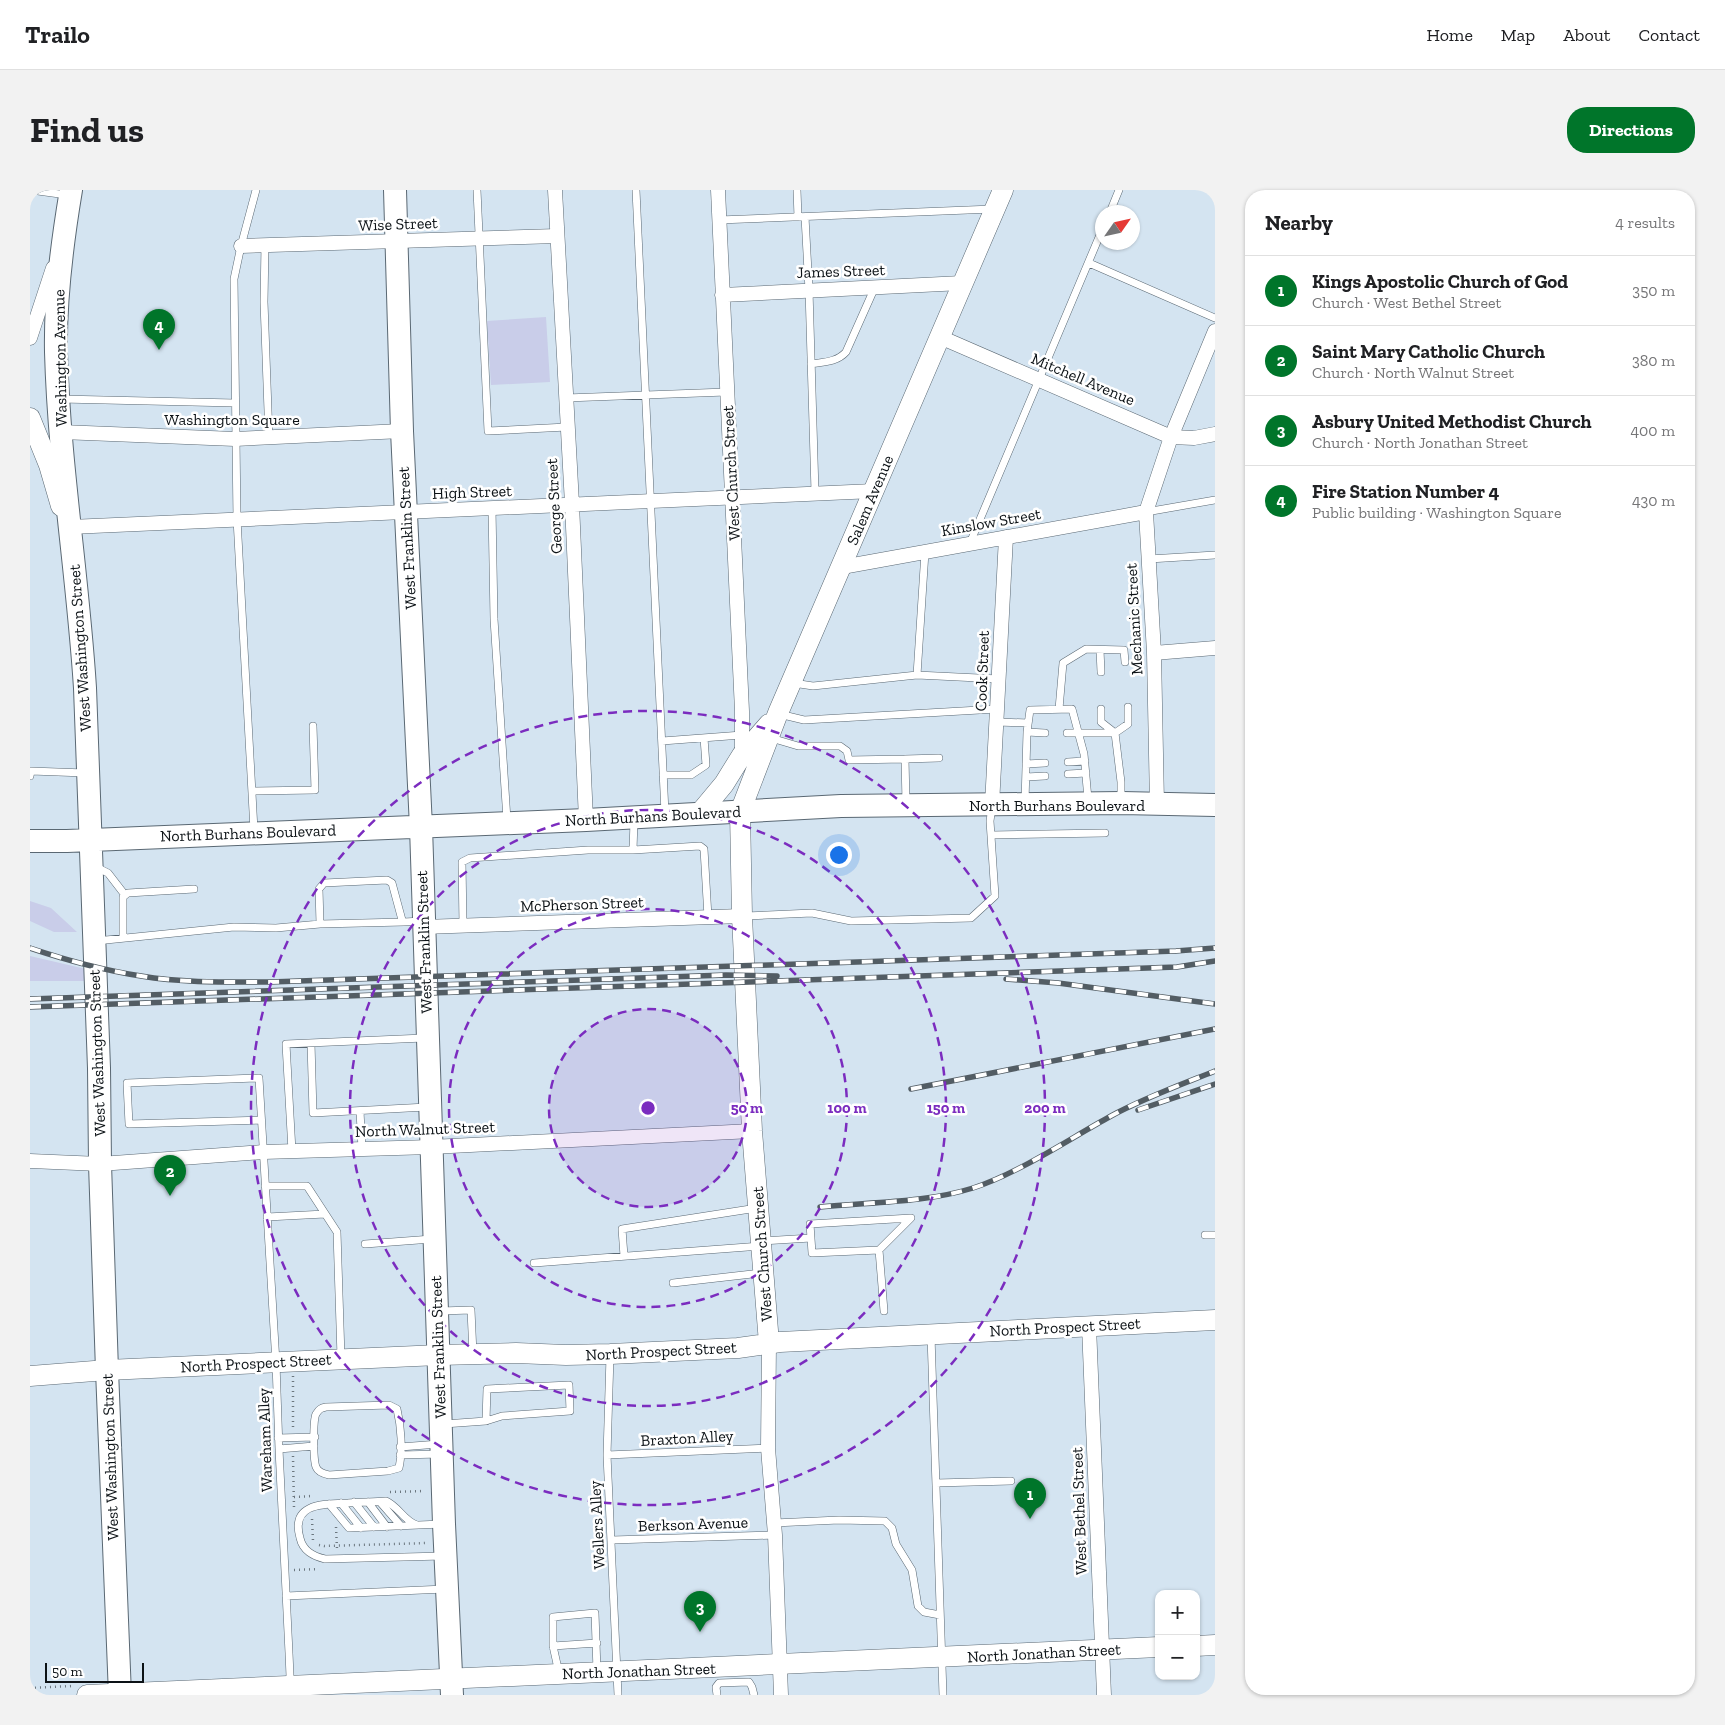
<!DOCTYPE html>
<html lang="en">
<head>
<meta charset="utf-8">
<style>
	:root { --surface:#fff; --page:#f2f2f2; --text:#202124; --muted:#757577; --line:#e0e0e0; --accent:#00752a }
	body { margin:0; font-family:"Zilla Slab",serif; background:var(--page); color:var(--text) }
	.controls { position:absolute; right:15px; bottom:15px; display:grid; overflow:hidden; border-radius:10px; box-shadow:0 1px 4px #0004 }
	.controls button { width:45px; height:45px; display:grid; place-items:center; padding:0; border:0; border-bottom:1px solid var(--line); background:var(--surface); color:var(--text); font:25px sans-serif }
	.compass { position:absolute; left:1065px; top:15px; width:45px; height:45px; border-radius:50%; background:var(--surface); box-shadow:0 1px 4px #0004; rotate:56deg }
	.scale { position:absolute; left:15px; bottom:12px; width:99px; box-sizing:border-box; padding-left:5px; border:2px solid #0c1216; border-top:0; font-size:14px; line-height:18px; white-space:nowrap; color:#0c1216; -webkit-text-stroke:4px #fff; paint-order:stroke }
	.you { position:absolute; left:808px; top:664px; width:18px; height:18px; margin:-12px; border:4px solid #fff; border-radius:50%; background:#1a73e8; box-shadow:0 0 0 8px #1a73e833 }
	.badge { display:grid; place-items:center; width:32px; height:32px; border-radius:50%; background:var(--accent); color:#fff; font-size:16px; font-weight:700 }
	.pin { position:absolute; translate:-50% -41px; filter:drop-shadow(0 1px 2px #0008) }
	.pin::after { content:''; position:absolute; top:26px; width:18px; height:15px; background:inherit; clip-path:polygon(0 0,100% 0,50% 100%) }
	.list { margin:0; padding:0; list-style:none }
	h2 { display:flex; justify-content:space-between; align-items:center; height:65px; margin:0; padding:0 20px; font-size:21px }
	h2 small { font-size:16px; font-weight:400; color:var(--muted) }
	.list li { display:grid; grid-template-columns:32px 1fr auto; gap:15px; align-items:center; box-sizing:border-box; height:70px; padding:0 20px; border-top:1px solid var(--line) }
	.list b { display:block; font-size:19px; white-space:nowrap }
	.list p { margin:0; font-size:16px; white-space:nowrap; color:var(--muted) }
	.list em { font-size:16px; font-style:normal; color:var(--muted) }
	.map { position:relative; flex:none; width:1185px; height:1505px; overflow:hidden; border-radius:20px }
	header { display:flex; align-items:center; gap:30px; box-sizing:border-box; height:70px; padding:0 25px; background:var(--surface); border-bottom:1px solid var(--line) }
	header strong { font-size:24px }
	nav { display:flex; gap:28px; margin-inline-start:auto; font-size:18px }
	.intro { display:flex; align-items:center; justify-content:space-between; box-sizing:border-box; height:120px; padding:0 30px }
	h1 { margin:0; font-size:35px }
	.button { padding:12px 22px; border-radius:20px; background:var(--accent); color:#fff; font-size:18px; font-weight:700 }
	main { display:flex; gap:30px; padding:0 30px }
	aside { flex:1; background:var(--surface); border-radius:20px; box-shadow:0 1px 4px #0004 }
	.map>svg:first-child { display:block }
	.green { fill:#c9cde9 }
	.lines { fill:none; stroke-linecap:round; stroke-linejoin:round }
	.lane-casing { stroke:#5a6873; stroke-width:8 }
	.street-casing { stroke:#5a6873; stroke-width:15 }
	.secondary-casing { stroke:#5a6873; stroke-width:21 }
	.primary-casing { stroke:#5a6873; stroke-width:24 }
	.path { stroke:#6b767e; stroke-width:2.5; stroke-dasharray:1 4; stroke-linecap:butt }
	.lane { stroke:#fff; stroke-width:7 }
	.street { stroke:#fff; stroke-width:14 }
	.secondary { stroke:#fff; stroke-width:20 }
	.primary { stroke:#fff; stroke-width:22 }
	.rail-casing { stroke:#535d64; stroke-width:5.5 }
	.rail { stroke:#fff; stroke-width:4; stroke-dasharray:11; stroke-linecap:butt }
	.ring { fill:none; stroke:#7b2cbf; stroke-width:2.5; stroke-dasharray:9 6 }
	.labels { text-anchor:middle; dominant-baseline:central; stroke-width:5; stroke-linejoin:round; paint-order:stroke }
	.street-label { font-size:16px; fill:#0c1216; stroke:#fff }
	.centre { fill:#7b2cbf; stroke:#fff; stroke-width:2.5 }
	.ring-label { font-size:15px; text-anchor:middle; font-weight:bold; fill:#7b2cbf; stroke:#fff; stroke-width:5; stroke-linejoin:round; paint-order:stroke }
</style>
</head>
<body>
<header>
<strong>Trailo</strong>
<nav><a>Home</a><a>Map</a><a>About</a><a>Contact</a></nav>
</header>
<div class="intro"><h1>Find us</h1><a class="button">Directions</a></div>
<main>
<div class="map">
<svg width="1185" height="1505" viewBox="0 0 1185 1505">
	<rect width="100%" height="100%" fill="#d4e4f1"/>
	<!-- green -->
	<path class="green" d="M516,127L520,192L461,195L457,131Z
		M0,711L21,718L47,742H24L0,731Z
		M0,766L60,780V791H0Z"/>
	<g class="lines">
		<!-- lane casing -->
		<g class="lane-casing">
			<path id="lane" d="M0,0L37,5
				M447,0L458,241L537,237
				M606,0L635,623
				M767,0L768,27
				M1080,22L1089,0
				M775,27L779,100L785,302
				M689,30L963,19
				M235,55L234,112L239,248
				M1059,73L1185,128
				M781,174C794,172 807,172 816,162L845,97
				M536,208L696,202
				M31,209L205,213
				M462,319L464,429L477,630
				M1116,322L1185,310
				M940,353L1072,40
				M895,362L887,485L969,489
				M1119,369L1185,365
				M1070,460L1071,482
				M763,493L783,496L887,485
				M1029,519L1033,473L1056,459L1094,460L1095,472
				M1071,519V532L1085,543L1091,592V611
				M749,524L774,530L967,519
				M967,532L998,533
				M997,542L1015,543
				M1037,543H1085L1098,534V517
				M741,548L768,556H810L817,561L819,570L875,569L876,612
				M632,551L712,545
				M875,569L909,568
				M1038,572L1055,571
				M996,574L1015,573
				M1038,584L1056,583
				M633,585H661L676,575L674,548
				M0,586L1,581L55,583
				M996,587L1015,586
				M222,601L285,600L283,536
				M995,612L997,542L1000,520L1042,519L1054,564L1058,609
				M224,640L207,329L204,89L211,56L226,0
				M962,645L1075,643
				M603,660L604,631
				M66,677L78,683L95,705
				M715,726L782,723L821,731L941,728L965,706L960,631L962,617
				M374,732L290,734L289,699L294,693L357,690L362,693L372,730L374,732L392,731
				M433,735L432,672L440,668L558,660H603L670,656L674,659L678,727
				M93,748V707L98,703L164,699
				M66,751L204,737L246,738L290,734
				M281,853L283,923L397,917
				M330,921L332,959
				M231,930L99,934L97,893L229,888L246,1173L249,1259L259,1463L260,1486L257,1493
				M262,961L256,854L394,848
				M235,996H277L307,1042L311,1167
				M237,1027L295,1024
				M881,1028L849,1060L782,1063L780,1034Z
				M1175,1045H1185
				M731,1051L781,1048
				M335,1054L402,1049
				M849,1060L854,1121
				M594,1066L592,1039L727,1018
				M504,1073L731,1056
				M643,1093L731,1083
				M411,1121L441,1120L443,1164
				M901,1146L913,1505
				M580,1166L577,1265L588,1505
				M359,1215L367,1219C371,1236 373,1260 369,1278L358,1281L299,1285C294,1284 288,1282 286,1277C283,1269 283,1230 286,1224C289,1219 291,1218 296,1217Z
				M414,1234L456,1231L472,1226L540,1221L539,1195L457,1199L456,1231
				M248,1248L285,1247
				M370,1257L409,1254
				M249,1259L284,1256
				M370,1265L410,1264
				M577,1265L738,1258
				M906,1293L981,1291
				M324,1312L344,1337
				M338,1312L357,1337
				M350,1312L371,1336
				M311,1313L331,1338
				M299,1314L319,1338L412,1334
				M744,1333L809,1330L855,1331L862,1338L866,1354L882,1380L888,1416L894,1422L910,1425
				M387,1335C374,1331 369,1317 356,1311C343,1312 330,1312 318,1313C293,1314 260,1313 270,1348C273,1361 283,1366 295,1369L413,1366
				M582,1350L745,1345
				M256,1406L415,1399
				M523,1456L567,1453
				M529,1483L523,1456V1427L565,1423L567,1481
				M687,1505L686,1497L689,1493L719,1492L722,1497L724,1505"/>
		</g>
		<!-- street casing -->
		<g class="street-casing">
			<path id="street" d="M525,0L542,314L556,630
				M688,0L712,521V565
				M211,56L527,46
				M692,105L932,93
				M910,147L1141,247L1164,248L1185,244
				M0,148L23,78
				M31,242L205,249L372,241
				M40,337L844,301
				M812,377L1116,322
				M1124,463L1185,458
				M1127,614L1124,463L1116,322L1141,247L1185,141
				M962,615L976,347
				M393,737L712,726
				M0,971L70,974L233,962L401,957L722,941
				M1059,1136L1074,1505
				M739,1153L738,1258L745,1345L751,1505"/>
		</g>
		<!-- secondary casing -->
		<g class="secondary-casing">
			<path id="secondary" d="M0,228L19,275L31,316
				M669,624L694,594L712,565L739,534
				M739,1153L722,941L712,726L710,622L748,523L973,0
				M0,1186L77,1180L409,1165L486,1163L536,1165L580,1164L708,1158L750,1152L1185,1130
				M1166,1456L1185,1455
				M57,1505L1129,1457"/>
		</g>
		<!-- primary casing -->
		<g class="primary-casing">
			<path id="primary" d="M41,0C32,54 25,107 26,162C29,274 48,386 55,498L69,878L70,974L77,1180L90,1505
				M365,0L372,241L391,637L414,1334L422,1505
				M0,651H37L556,630L811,616L1092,613L1185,615"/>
		</g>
		<!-- path -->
		<path class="path" d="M263,1186V1238
			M263,1266L264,1318
			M360,1302L395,1301
			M264,1307L282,1306
			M282,1329L283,1351
			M306,1337L307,1359
			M289,1355L294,1356L398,1353
			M264,1380L289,1379
			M0,1498L43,1496"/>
		<!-- lane -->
		<use href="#lane" class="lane"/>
		<!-- street -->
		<use href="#street" class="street"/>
		<!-- secondary -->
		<use href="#secondary" class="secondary"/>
		<!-- primary -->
		<use href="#primary" class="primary"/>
		<!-- rail casing -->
		<g class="rail-casing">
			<path id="rail" d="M0,758C36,770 73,780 111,786C153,793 197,792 240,792L1146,761L1185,758
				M976,789L1028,793L1185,814
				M0,809L696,785L747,786
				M0,817L1147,777L1185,771
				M881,899L1185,839
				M1108,920L1185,894
				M790,1017C841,1012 895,1013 943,998C989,983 1039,949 1081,926C1114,908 1150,895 1185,881"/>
		</g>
		<!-- rail -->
		<use href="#rail" class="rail"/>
	</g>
	<!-- distance rings -->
	<circle cx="618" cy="918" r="99" fill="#7b2cbf" fill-opacity=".12"/>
	<g class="ring">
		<circle cx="618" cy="918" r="99"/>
		<circle cx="618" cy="918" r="199"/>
		<circle cx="618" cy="918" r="298"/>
		<circle cx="618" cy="918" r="397"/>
	</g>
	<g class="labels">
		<!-- street labels -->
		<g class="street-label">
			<text transform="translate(368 34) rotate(-2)">Wise Street</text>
			<text transform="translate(811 81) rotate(-2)">James Street</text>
			<text transform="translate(30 168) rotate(-91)">Washington Avenue</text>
			<text transform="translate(1053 189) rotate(23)">Mitchell Avenue</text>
			<text x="202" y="229">Washington Square</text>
			<text transform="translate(701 283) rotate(-93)">West Church Street</text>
			<text transform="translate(442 302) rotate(-2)">High Street</text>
			<text transform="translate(840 310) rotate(-67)">Salem Avenue</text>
			<text transform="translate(524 316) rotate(-93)">George Street</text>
			<text transform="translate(961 332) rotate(-10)">Kinslow Street</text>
			<text transform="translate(377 348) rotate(-93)">West Franklin Street</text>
			<text transform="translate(1104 429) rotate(-93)">Mechanic Street</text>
			<text transform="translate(50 458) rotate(-94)">West Washington Street</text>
			<text transform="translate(952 481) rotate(-88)">Cook Street</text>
			<text x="1027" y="615">North Burhans Boulevard</text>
			<text transform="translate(623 626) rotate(-3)">North Burhans Boulevard</text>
			<text transform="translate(218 643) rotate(-2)">North Burhans Boulevard</text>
			<text transform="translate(552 714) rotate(-2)">McPherson Street</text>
			<text transform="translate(394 752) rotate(-92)">West Franklin Street</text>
			<text transform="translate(67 863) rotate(-92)">West Washington Street</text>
			<text transform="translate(395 939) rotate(-2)">North Walnut Street</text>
			<text transform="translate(732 1064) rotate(-94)">West Church Street</text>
			<text transform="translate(1035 1137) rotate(-3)">North Prospect Street</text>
			<text transform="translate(408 1157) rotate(-92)">West Franklin Street</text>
			<text transform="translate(631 1161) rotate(-3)">North Prospect Street</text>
			<text transform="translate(226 1173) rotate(-3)">North Prospect Street</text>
			<text transform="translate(657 1248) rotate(-3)">Braxton Alley</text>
			<text transform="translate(235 1250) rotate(-92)">Wareham Alley</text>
			<text transform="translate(80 1267) rotate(-92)">West Washington Street</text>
			<text transform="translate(1049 1321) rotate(-92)">West Bethel Street</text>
			<text transform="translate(663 1334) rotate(-2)">Berkson Avenue</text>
			<text transform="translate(567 1335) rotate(-93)">Wellers Alley</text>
			<text transform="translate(1014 1463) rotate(-3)">North Jonathan Street</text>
			<text transform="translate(609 1481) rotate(-2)">North Jonathan Street</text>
		</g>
	</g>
	<circle cx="618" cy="918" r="8" class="centre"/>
	<g class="ring-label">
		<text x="717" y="923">50 m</text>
		<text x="817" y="923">100 m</text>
		<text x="916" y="923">150 m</text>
		<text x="1015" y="923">200 m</text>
	</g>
</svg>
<div class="controls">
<button>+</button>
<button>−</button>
</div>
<svg class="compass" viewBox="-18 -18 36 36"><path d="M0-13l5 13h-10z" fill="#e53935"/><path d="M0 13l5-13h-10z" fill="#757577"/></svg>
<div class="scale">50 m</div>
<div class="you"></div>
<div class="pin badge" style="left:1000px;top:1329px">1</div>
<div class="pin badge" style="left:140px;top:1006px">2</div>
<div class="pin badge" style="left:670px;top:1442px">3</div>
<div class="pin badge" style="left:129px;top:160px">4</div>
</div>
<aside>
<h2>Nearby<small>4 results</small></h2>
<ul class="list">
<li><span class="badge">1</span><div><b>Kings Apostolic Church of God</b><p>Church · West Bethel Street</p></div><em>350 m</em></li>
<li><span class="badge">2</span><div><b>Saint Mary Catholic Church</b><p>Church · North Walnut Street</p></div><em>380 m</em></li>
<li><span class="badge">3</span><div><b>Asbury United Methodist Church</b><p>Church · North Jonathan Street</p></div><em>400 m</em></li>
<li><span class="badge">4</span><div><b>Fire Station Number 4</b><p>Public building · Washington Square</p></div><em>430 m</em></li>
</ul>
</aside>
</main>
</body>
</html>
